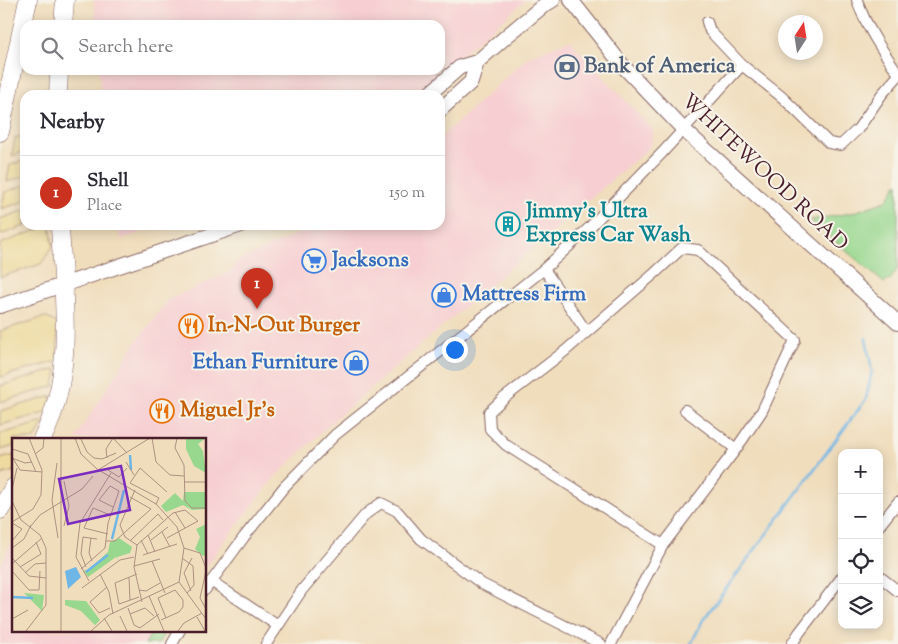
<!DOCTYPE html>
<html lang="en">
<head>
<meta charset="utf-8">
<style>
	:root { --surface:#fff; --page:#f7f7f7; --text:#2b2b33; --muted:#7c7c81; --line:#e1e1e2; --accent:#c8321e }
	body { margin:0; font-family:"Sorts Mill Goudy",serif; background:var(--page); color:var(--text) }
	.controls { position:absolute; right:15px; bottom:15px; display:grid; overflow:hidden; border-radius:10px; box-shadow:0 2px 12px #0003 }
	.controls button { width:45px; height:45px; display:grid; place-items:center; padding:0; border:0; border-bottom:1px solid var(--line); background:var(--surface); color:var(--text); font:25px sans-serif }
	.compass { position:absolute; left:778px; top:15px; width:45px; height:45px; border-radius:50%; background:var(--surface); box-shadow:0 2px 12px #0003; rotate:12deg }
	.you { position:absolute; left:454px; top:349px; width:18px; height:18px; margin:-12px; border:4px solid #fff; border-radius:50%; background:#1a73e8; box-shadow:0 0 0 8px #1a73e833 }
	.badge { display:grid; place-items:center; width:32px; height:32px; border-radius:50%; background:var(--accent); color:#fff; font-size:16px; font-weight:700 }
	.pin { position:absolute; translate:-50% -41px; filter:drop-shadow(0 1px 2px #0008) }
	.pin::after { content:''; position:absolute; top:26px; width:18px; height:15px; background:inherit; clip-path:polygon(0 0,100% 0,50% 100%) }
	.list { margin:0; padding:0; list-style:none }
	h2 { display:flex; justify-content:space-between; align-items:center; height:65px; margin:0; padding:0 20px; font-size:21px }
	h2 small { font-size:16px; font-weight:400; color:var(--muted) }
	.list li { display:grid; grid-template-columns:32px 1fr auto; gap:15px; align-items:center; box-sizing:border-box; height:75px; padding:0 20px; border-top:1px solid var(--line) }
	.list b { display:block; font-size:19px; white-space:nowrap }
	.list p { margin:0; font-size:16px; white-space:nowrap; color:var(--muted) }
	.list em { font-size:16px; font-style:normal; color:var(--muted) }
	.icon { flex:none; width:28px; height:28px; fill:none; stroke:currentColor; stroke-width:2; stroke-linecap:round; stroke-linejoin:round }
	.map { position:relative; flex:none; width:898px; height:644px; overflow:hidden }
	.search { position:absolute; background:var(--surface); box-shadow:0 2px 12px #0003; left:20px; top:20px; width:425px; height:55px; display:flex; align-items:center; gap:12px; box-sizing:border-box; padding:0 18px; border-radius:15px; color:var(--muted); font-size:19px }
	.panel { position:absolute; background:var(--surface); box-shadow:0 2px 12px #0003; left:20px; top:90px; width:425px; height:140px; border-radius:15px }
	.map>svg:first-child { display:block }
	.built { fill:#f7cfd2 }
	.green { fill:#97d78e; stroke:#707b5c }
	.sand { fill:#eeda9e; stroke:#9c7c64 }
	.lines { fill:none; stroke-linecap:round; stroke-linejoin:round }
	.stream { stroke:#6eb6e6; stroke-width:2.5 }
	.minor-casing { stroke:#84625e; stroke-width:12 }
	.secondary-casing { stroke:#84625e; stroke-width:16 }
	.motorway-casing { stroke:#84625e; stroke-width:19 }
	.minor { stroke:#fff; stroke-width:10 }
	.secondary { stroke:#fff; stroke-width:14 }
	.motorway { stroke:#fff; stroke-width:18 }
	.labels { text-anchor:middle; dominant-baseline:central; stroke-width:4; stroke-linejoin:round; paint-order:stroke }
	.service-label { font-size:21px; font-weight:bold; fill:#4e5e75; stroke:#f7f3e8; text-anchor:start }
	.street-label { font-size:21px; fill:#4a1f2b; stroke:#f7f3e8 }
	.culture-label { font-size:21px; font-weight:bold; fill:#0d838f; stroke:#f7f3e8; text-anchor:start }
	.shop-label { font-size:21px; font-weight:bold; fill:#366cbe; stroke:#f7f3e8; text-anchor:start }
	.food-label { font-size:21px; font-weight:bold; fill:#c56008; stroke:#f7f3e8; text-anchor:start }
	.inset-river { fill:none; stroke:#6eb6e6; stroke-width:2.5 }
	.inset-road { fill:none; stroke:#ae9182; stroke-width:1 }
	.view { fill:#7b2cbf; fill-opacity:0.15; stroke:#7b2cbf; stroke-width:2.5 }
	.inset-edge { fill:none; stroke:#4a1f2b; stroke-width:2.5 }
</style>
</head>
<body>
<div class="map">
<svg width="898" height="644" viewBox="0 0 898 644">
	<rect width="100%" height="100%" fill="#f7f3e8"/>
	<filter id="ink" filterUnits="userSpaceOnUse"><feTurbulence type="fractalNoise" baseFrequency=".02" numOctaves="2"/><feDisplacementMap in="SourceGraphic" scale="10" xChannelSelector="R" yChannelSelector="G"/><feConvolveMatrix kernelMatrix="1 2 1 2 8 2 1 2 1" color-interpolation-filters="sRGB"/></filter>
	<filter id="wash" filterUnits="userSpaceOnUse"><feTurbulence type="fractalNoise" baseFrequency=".0096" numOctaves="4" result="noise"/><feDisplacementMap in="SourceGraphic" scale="20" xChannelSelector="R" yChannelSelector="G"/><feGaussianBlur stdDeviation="1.12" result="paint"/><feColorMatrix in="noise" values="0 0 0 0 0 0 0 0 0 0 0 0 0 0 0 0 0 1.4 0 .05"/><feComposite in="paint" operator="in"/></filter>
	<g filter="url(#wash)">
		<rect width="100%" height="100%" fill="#f0ddbc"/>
		<!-- built -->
		<path class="built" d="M94,0H526L414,95H101L99,70H440V25H96Z
			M569,40L654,131L650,147L335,419L275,477L220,547L205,569V439H75L136,342L168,300L231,271L238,261L317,225H440V138L528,57Z
			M117,225H163L121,239Z
			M14,539V630H166L158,644H0V566Z"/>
		<!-- green -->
		<path class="green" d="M898,183V268L891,279L884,283L810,220L851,213L886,201Z
			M153,630H166L158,644H145Z"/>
		<!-- sand -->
		<path class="sand" d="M25,135V151L12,156L15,138Z
			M25,160V176L7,182L10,165Z
			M25,185V201L1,209L5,192Z
			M25,210V225H27L0,235V219Z
			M50,225L53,246L41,264L0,277V244Z
			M45,317L57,323L58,361L0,377V331Z
			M57,369L54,386L0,402V386Z
			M52,396L48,412L0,425V411Z
			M44,422L35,439H14V446L0,450V434Z
			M14,455V471L0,475V459Z"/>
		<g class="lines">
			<!-- stream -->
			<path class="stream" d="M691,644L703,620L866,399L872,371L866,338"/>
		</g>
	</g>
	<g filter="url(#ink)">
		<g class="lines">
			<!-- minor casing -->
			<g class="minor-casing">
				<path id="minor" d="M857,0C866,27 882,50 898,73
					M707,22L710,31L742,65L782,97L829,143L841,145L858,129L882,94L898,76
					M544,269L586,331
					M685,410L736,449
					M879,526L898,502
					M879,576L898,591
					M211,581L278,626
					M205,590L244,537L284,487L335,435L544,269L589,228L662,153L742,65
					M172,644L180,630
					M266,644L302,590L366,514L381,503L397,511L421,539L482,584L601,644
					M611,644L663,545L736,449L762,411L795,340L698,250L682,248L655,273L565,351L504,398L489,412L490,429L506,445L663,545
					M792,644L799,633L842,577"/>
			</g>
			<!-- secondary casing -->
			<g class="secondary-casing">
				<path id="secondary" d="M571,0L623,66L684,130L898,323
					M428,95L460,67L477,62L509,34L543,6L553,0
					M440,110L471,82L477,62
					M0,306L241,225"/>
			</g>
			<!-- motorway casing -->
			<g class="motorway-casing">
				<path id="motorway" d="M63,25L65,0
					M58,95L59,70
					M0,132L28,0
					M42,439C76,372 63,298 60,225
					M0,510L14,487"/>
			</g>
			<!-- minor -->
			<use href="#minor" class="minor"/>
			<!-- secondary -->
			<use href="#secondary" class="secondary"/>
			<!-- motorway -->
			<use href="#motorway" class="motorway"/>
		</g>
	</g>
	<!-- icons -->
	<defs>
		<g id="bank-ring" transform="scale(1.25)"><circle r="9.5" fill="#f7f3e8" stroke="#5c6f8a" stroke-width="1.5"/><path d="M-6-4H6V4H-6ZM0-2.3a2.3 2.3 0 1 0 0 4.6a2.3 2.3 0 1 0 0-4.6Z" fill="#5c6f8a"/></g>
		<g id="building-ring" transform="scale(1.25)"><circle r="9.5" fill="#f7f3e8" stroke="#0f9aa8" stroke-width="1.5"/><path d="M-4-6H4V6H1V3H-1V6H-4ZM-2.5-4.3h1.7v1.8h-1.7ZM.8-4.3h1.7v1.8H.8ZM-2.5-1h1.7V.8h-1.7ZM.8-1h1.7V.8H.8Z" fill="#0f9aa8"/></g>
		<g id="supermarket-ring" transform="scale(1.25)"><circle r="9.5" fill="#f7f3e8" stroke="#3f7fe0" stroke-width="1.5"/><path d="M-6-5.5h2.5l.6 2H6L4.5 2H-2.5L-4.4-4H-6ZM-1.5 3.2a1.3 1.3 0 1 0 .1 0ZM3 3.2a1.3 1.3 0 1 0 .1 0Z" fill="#3f7fe0"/></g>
		<g id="shop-ring" transform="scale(1.25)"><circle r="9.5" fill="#f7f3e8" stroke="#3f7fe0" stroke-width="1.5"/><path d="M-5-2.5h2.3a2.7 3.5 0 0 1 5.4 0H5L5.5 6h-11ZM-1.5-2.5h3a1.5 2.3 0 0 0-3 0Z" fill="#3f7fe0"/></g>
		<g id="restaurant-ring" transform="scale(1.25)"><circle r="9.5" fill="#f7f3e8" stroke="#e8710a" stroke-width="1.5"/><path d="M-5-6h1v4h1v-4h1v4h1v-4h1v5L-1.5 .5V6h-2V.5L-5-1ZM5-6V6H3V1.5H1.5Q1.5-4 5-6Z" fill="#e8710a"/></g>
	</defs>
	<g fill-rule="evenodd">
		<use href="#bank-ring" x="567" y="67"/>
		<use href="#building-ring" x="508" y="224"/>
		<use href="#supermarket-ring" x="314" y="261"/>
		<use href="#shop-ring" x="444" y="295"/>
		<use href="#restaurant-ring" x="191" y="326"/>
		<use href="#shop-ring" x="356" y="363"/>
		<use href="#restaurant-ring" x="162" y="411"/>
	</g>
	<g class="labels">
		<!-- service labels -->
		<g class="service-label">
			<text x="584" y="67">Bank of America</text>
		</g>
		<!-- street labels -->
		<g class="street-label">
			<text transform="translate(764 173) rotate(43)">WHITEWOOD ROAD</text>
		</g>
		<!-- culture labels -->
		<g class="culture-label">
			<text x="526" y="212">Jimmy's Ultra<tspan x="526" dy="24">Express Car Wash</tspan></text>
		</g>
		<!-- shop labels -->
		<g class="shop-label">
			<text x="332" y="261">Jacksons</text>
			<text x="462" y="295">Mattress Firm</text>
			<text x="338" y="363" text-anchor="end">Ethan Furniture</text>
		</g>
		<!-- food labels -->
		<g class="food-label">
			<text x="208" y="326">In-N-Out Burger</text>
			<text x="180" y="411">Miguel Jr's</text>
		</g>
	</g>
	<!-- overview -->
	<g transform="translate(12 438)">
		<rect width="194" height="194" fill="#f0ddbc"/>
		<path d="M174,0H194L186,6L191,13L194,35L182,28L174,11ZM172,54H194V71L180,72L171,67L154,74L149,68L163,55L171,63ZM194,86V117L191,118L183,111L188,99L184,91ZM107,100L120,109L118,115L105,119L107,122L104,119L76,139L71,132L75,133L96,114L98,104ZM12,155L32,157L30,173ZM53,162L74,163L88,182L83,187L69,173L53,167Z" fill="#97d78e"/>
		<path d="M64,129L69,139L56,151L53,133Z" fill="#6eb6e6"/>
		<path class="inset-river" d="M118,17L119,32M100,101L112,52M74,134L96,117M0,159L21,160"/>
		<path class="inset-road" d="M49,0V193M63,0L69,16L85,31L144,66L165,89L172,110L167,144L194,181M140,0L144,24L158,37L172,38M165,0L163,10L172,27L173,63L180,70H194M69,1L75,14L82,20L90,21L104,15M0,11L16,16L24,34M23,16L31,10L32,0M0,19L8,32L30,34M0,20L13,25L20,24M95,20L94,11L101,0L115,15M114,24L122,37M45,25L40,62L46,100M86,32L138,0M96,32L107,39L115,30M52,43L57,68L52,88M172,44H194M0,51L5,30M123,52L108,87L113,99L125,107M0,63L9,82L28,97L34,110V167L14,193M144,66L147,60L118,45L128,30L155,54M163,74L173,90M0,84L21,71L29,57L30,32L17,0M0,85L10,91L0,103M18,89L28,77L70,51L81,38M150,94L158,109M96,96L72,90L81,70L98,77M136,97L143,114M79,100L77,115L80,123M129,102L136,116M139,102L156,89M94,103H103L139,71L118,59M118,103L146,76L151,82M0,110L12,101L19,87M172,110L188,115L194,130M131,117L165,106M0,120L17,138L34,140M170,120L181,128L182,147L175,155M140,123L153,155M0,126L30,100M122,128L148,121M8,129L29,116L24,104M74,129L69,116L71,99L85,101M69,131L93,110L96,85L107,53L98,48L87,62L101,69M0,133L17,152H27L28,133M194,133L188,160L194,171M13,135L23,126L34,125M88,136L97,154L101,176M125,136L103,145L107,166L127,159M117,140L118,162M77,143L64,119L68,85L99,35M95,149L78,164L87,175L98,170M70,150L108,122L122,119M127,152L134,153L148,145M179,153L172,135L180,120M137,158L152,193M130,164L122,129L125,107L161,75L173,72L186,83L155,100M116,170L122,187L128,190L147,176M118,176L133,170L142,178M108,178L115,193M185,179L193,193M92,180L100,193M0,181L16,172M149,182L167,174L171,169V162L163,152L146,160L154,180M79,193L97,177L167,144M166,193L172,185L190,175"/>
		<path class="view" d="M109,28L118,72L56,86L47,41Z"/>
		<rect width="194" height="194" class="inset-edge"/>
	</g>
</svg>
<div class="controls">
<button>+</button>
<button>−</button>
<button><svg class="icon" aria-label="locate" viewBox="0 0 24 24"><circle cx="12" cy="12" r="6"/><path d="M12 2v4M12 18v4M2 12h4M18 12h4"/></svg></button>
<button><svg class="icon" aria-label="layers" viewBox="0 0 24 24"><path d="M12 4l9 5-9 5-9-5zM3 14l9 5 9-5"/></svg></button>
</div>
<svg class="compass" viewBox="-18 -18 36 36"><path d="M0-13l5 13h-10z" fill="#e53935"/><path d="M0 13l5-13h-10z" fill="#7c7c81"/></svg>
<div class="you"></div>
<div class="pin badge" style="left:257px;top:309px">1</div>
<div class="search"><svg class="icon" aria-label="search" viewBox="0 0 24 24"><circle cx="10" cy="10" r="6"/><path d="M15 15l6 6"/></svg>Search here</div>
<section class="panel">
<h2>Nearby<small></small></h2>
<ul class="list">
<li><span class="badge">1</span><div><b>Shell</b><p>Place</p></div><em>150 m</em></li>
</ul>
</section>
</div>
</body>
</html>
